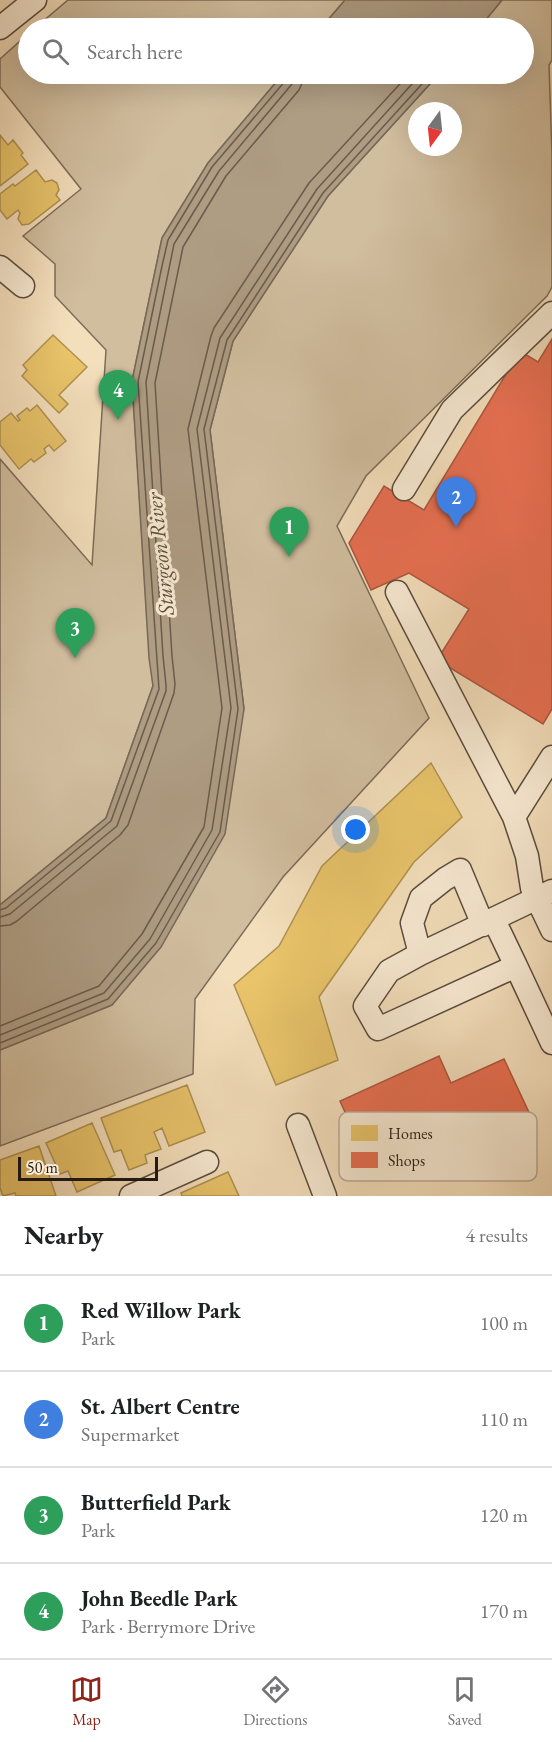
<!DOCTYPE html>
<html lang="en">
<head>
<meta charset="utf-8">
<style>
	:root { --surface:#fff; --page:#f2f2f2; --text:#202124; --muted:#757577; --line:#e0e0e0; --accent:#8f2418 }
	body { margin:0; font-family:"EB Garamond",serif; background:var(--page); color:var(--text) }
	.compass { position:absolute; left:408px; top:102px; width:54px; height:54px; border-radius:50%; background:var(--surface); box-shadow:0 6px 24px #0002; rotate:195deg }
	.scale { position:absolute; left:18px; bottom:15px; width:140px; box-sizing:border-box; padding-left:6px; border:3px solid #261b14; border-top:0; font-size:16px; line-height:21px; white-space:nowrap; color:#261b14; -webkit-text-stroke:4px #f8ead3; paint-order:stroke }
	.you { position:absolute; left:356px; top:830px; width:21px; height:21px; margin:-15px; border:4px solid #fff; border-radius:50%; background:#1a73e8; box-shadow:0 0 0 9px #1a73e833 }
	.badge { display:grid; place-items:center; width:39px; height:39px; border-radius:50%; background:var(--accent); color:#fff; font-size:20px; font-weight:700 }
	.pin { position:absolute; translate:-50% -50px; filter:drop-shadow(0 2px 3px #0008) }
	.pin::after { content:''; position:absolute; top:32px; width:21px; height:18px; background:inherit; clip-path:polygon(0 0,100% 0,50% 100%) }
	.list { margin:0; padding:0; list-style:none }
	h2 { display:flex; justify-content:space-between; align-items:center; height:78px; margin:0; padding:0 24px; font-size:26px }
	h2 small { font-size:20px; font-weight:400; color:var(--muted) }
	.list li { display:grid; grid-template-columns:39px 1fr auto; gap:18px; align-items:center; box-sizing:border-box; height:96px; padding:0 24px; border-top:2px solid var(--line) }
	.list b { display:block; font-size:22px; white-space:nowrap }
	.list p { margin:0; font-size:20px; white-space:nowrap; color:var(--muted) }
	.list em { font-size:20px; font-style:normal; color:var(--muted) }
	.icon { flex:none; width:33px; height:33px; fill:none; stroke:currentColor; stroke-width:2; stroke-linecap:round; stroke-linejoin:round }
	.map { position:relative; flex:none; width:552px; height:1196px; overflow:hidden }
	.search { position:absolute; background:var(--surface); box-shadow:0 6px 24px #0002; left:18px; right:18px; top:18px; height:66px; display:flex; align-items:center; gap:15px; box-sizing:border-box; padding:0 21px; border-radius:33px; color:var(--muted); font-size:22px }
	.sheet { height:462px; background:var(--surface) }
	nav { display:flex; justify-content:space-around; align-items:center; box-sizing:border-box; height:84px; border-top:2px solid var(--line); background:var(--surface); font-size:16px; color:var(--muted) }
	nav a { display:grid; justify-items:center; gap:3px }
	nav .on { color:var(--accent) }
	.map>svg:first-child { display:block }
	.green { fill:#d1be9f; stroke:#7c6c5a; stroke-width:1.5; fill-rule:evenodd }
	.water { fill:#ae9c83; stroke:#786857; stroke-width:1.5 }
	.homes { fill:#e9c46a; stroke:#ae9150; stroke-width:1.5 }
	.shops { fill:#e76f51; stroke:#ad563f; stroke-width:1.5 }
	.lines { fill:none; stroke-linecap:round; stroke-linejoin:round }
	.shore { stroke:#6a5c4c; stroke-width:1.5 }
	.minor-casing { stroke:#5a4c3e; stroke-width:25 }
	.minor { stroke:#f8ead3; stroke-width:22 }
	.labels { text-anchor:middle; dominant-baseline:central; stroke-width:6; stroke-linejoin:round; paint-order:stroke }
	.water-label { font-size:22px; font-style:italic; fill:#5c4f40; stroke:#f8ead3 }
	.key { fill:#f8ead3; stroke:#b9ac9a; stroke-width:1.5 }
	.key-label { font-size:16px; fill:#261b14 }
</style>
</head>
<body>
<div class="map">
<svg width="552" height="1196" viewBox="0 0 552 1196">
	<rect width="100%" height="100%" fill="#f4dfbc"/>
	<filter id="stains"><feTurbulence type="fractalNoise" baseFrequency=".00333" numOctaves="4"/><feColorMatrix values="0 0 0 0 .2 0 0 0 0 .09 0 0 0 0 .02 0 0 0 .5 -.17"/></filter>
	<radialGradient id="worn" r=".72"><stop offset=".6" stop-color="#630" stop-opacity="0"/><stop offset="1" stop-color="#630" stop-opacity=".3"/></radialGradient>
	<!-- green -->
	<path class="green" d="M68,0H345L321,28H35Z
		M502,0H552V60L549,65L552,155V287L547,296L366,476L337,526L429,718L283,877L195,999L193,1074L0,1146V1050L112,1005L244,709L210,430L233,341L328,196L439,74H524V28H479ZM417,111H453V147H417Z
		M28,34V74H283L208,163L162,238L132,381L148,630L153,686L106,818L0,905V459L92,565L106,350L55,296V264L23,236L81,189L0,87V59Z"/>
	<!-- water -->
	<path class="water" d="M345,0H502L479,28H321Z
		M283,74H439L328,196L233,341L210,430L244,709L225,834L161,947L112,1005L0,1050V905L106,818L153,686L149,658L132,381L162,238L208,163Z"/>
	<!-- homes -->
	<path class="homes" d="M0,135L8,145L13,140L23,153L21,155L28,164L0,186Z
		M36,170L45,182L52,180L57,183L59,190L56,195L60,200L29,224L22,225L18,219L20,213L18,210L7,219L0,210V194L13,184L15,186Z
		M53,335L87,367L59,395L68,404L59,413L22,376L27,370L23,365Z
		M37,405L66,441L54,451L49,445L44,449L46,453L34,462L31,459L19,469L0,445V422L11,413L18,421L20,420L17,416L27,408L30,411Z
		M431,763L462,817L414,862L319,997L338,1060L276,1085L234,985L279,946L322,866Z
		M187,1085L205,1132L169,1146L162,1128L154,1132L161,1149L145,1155L147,1163L129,1170L121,1150L114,1152L101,1118Z
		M92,1123L115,1175L77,1192L68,1171L60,1174L46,1143Z
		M39,1146L56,1196H16L15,1193L3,1196L0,1188V1160Z
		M228,1172L239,1196H182L181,1193Z"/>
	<!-- shops -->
	<path class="shops" d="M552,339V709L543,724L437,660L469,609L409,573L371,590L349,543L384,486L424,510L520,351L538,362Z
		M439,1056L451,1083L504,1059L533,1121L475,1148L463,1121L369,1165L340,1101Z"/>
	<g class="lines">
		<!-- shore -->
		<path class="shore" d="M0,910L6,908L111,821L159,689L138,382L162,266L168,240L212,167L286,80L287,74
			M0,917L10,914L117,826L166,691V685L163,656L146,382L174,244L219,171L292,84L295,74
			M0,926L10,925L17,921L120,835L128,825L174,693L175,684L172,656L155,383L183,247L226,176L299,90L303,81L304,74
			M0,1026L99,986L142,934L204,827L222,708L188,429L211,336L214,328L309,183L409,74
			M0,1035L104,993L150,939L212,830L231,708L197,429L220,338L317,189L421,74
			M0,1043L108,999L156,943L220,832L238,709L204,429L227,340L323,193L431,74"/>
		<!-- minor casing -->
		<g class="minor-casing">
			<path id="minor" d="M0,28L35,0
				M0,267L23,286
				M404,489L452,410L552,313
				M397,592L514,817
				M552,757L514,817L527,856L532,888L552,930
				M552,891L420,954L389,971L365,1006L378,1029L516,966L552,1043
				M494,920L516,966
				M420,954L412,923L421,898L445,879L460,870L483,925
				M298,1125L325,1196
				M131,1196L207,1162"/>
		</g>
		<!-- minor -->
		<use href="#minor" class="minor"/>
	</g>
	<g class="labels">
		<!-- water labels -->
		<g class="water-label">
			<text transform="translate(160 554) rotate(-96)">Sturgeon River</text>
		</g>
	</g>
	<!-- legend -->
	<rect x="339" y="1112" width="198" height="69" rx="9" class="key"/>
	<rect x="351" y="1125" width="27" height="16" fill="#e9c46a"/>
	<rect x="351" y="1152" width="27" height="16" fill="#e76f51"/>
	<g class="key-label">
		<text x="388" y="1139">Homes</text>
		<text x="388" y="1166">Shops</text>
	</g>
	<rect width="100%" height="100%" filter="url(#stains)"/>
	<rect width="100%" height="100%" fill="url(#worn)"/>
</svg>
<svg class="compass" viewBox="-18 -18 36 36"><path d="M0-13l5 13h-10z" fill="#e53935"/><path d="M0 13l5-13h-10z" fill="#757577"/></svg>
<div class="scale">50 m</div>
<div class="you"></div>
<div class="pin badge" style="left:289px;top:557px;background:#2e9e5b">1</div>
<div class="pin badge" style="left:456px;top:527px;background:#3f7fe0">2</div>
<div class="pin badge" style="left:75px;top:658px;background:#2e9e5b">3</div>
<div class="pin badge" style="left:118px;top:420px;background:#2e9e5b">4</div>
<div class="search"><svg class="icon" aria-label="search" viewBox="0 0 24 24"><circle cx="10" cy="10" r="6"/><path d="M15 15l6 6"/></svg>Search here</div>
</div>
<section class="sheet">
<h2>Nearby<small>4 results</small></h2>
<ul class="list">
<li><span class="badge" style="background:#2e9e5b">1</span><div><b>Red Willow Park</b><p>Park</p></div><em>100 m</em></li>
<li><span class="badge" style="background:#3f7fe0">2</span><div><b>St. Albert Centre</b><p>Supermarket</p></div><em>110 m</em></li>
<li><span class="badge" style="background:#2e9e5b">3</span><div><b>Butterfield Park</b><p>Park</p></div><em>120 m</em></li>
<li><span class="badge" style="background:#2e9e5b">4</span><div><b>John Beedle Park</b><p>Park · Berrymore Drive</p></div><em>170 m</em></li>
</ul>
</section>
<nav>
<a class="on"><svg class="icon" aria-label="map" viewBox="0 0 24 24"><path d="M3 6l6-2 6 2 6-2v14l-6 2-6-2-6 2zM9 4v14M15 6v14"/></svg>Map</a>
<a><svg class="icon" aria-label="directions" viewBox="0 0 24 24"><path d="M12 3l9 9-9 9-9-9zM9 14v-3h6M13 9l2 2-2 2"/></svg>Directions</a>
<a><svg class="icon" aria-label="saved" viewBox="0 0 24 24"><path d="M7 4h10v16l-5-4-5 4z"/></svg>Saved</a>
</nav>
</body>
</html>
